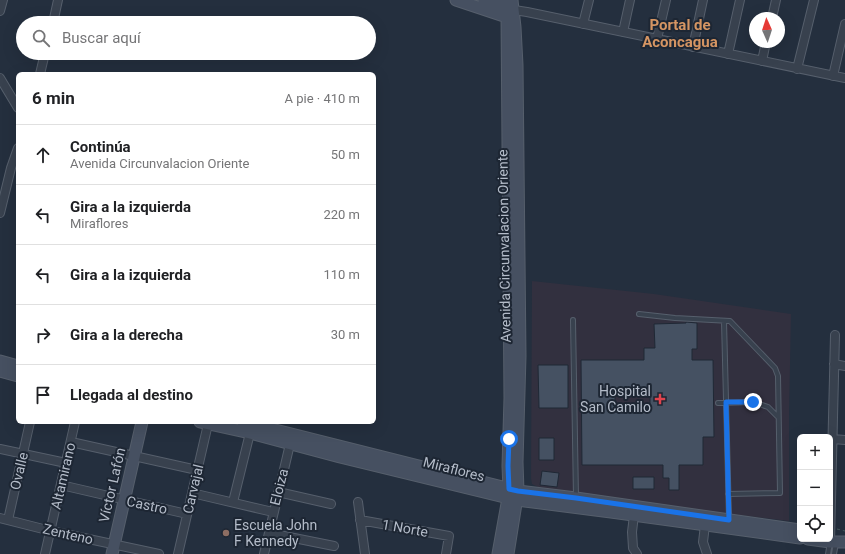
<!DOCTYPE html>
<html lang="es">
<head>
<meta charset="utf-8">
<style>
	:root { --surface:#fff; --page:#f6f6f6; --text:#202124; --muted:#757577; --line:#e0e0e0 }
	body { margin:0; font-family:Roboto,sans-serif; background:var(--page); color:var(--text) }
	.controls { position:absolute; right:12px; bottom:12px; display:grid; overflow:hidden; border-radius:6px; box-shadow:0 4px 16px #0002 }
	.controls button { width:36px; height:36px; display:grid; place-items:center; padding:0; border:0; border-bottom:1px solid var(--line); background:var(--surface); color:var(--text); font:20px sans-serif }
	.compass { position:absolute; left:749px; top:12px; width:36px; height:36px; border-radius:50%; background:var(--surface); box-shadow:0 4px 16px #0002; rotate:357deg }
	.stop { position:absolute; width:12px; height:12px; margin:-9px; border:3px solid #1a73e8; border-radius:50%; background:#fff }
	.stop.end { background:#1a73e8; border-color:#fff; box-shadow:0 1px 4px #0008 }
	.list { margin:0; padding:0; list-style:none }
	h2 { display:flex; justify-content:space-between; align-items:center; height:52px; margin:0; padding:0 16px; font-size:17px }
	h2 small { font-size:13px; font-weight:400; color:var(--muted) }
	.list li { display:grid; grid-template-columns:26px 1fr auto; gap:12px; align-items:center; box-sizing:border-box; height:60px; padding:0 16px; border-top:1px solid var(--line) }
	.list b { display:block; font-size:15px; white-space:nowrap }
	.list p { margin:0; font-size:13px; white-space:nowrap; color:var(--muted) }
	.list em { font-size:13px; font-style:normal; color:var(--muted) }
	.icon { flex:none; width:22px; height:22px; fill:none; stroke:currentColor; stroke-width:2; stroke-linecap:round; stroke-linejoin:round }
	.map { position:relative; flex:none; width:845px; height:554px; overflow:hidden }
	.search { position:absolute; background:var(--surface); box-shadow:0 4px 16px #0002; left:16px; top:16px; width:360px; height:44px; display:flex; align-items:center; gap:10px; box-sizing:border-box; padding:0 14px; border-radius:22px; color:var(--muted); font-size:15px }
	.panel { position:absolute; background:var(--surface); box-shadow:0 4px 16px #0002; left:16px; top:72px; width:360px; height:352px; border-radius:6px }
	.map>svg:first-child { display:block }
	.medical { fill:#32303f }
	.building { fill:#455162; stroke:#1f2835; fill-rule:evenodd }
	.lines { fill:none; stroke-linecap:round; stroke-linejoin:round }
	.lane-casing { stroke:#565f6c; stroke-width:6 }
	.street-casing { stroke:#565f6c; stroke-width:10 }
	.secondary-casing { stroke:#565f6c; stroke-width:13 }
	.path { stroke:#44595c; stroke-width:1; stroke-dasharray:3 3; stroke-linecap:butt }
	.lane { stroke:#38414e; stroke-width:4 }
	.street { stroke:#38414e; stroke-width:8 }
	.secondary { stroke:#465061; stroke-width:11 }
	.route { stroke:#1a73e8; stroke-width:5 }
	.health-dot { fill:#e0444e; stroke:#1d2633; stroke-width:1.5 }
	.education-dot { fill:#8d6e63; stroke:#1d2633; stroke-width:1.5 }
	.labels { text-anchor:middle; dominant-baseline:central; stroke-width:4; stroke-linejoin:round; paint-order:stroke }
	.street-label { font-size:14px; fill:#b4bcc9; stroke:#1d2633 }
	.poi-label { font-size:14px; fill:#b4bcc9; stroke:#1d2633; text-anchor:end }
	.neighbourhood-label { font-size:15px; font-weight:bold; fill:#d59563; stroke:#1d2633 }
</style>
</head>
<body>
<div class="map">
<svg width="845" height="554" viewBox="0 0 845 554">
	<rect width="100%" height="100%" fill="#242f3e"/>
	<!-- medical -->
	<path class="medical" d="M532,281L654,294L791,314L789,415V521L680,508L538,487L532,484L531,478Z"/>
	<!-- building -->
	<path class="building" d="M686,322L697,323V349H692V360H713L714,437H703V465H679V490H669V478H663V465H582L581,360H644V348H655L654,324L686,323ZM615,395H650V407H615Z
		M538,365H568V408H539Z
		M539,438H554V460H539Z
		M542,471L559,473L557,487L540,485Z
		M633,477H654V489H633Z"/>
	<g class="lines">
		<!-- lane casing -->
		<g class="lane-casing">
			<path id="lane" d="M639,314L675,318L730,321L775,368L778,376L780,493L728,494
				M573,320L576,498
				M724,321L729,518
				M718,403L753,402L768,407L778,417
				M828,554L830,542
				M834,554L836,543"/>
		</g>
		<!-- street casing -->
		<g class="street-casing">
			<path id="street" d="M514,10L527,12L845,78
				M0,11L3,0
				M772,18L776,0
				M53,23L58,0
				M583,24L589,0
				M623,32L630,0
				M657,39L666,0
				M693,47L703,0
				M728,54L740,0
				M762,61L766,42
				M797,69L814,0
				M40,74L45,53
				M833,76L845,24
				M0,78L18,108
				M0,213L11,168L18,148
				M834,364L845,366
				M833,439L845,440
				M71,442L197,470
				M0,449L66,463
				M61,485L187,514
				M278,492L331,504
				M192,493L273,512
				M233,502L250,433
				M358,502L365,554
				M634,515L632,532L633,548L637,554
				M0,518L51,531L159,554
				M8,520L30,422
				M360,520L449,536L446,554
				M705,525L703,542L707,554
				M269,533L334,546
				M830,542L835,335
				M45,554L75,422
				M178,554L208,424
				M264,554L290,444"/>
		</g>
		<!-- secondary casing -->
		<g class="secondary-casing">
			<path id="secondary" d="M456,0L507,17L510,13
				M484,0L510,9
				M0,361L18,366
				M0,371L18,376
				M200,422L250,433L340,457L517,500L611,512L800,538
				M243,422L518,491L576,498L800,530
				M808,539L830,542H845
				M112,554L142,422
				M498,554L508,498L509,489L508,466L510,398L507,17L503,0
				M508,554L518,491L517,462L520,356L517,65L515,27L512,0"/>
		</g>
		<!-- path -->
		<path class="path" d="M837,529L845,531"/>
		<!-- lane -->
		<use href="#lane" class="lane"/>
		<!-- street -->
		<use href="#street" class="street"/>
		<!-- secondary -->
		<use href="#secondary" class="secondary"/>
	</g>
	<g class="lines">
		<!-- route -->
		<path class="route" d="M509,439L508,466L509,489L518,491L576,498L729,520L726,402H753"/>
	</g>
	<!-- markers -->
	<path class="health-dot" d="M658 393h4v4h4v4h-4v4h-4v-4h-4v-4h4z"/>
	<circle class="education-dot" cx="226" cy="533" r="4"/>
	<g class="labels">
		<!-- street labels -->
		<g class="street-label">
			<text transform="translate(504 246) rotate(-91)">Avenida Circunvalacion Oriente</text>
			<text transform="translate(454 469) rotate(14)">Miraflores</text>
			<text transform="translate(19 471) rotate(-77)">Ovalle</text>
			<text transform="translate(63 476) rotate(-77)">Altamirano</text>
			<text transform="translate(112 485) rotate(-77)">Víctor Lafón</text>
			<text transform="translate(279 487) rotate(-76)">Eloiza</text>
			<text transform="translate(193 489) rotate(-77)">Carvajal</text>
			<text transform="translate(147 505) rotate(12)">Castro</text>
			<text transform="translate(405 528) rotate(10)">1 Norte</text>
			<text transform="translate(68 534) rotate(13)">Zenteno</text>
		</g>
		<!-- poi labels -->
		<g class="poi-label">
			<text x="651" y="391">Hospital<tspan x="651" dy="16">San Camilo</tspan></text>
			<text x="234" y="525" text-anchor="start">Escuela John<tspan x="234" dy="16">F Kennedy</tspan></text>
		</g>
		<!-- neighbourhood labels -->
		<g class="neighbourhood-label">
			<text x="680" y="25">Portal de<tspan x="680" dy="17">Aconcagua</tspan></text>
		</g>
	</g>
</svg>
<div class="controls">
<button>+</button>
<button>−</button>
<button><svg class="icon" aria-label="locate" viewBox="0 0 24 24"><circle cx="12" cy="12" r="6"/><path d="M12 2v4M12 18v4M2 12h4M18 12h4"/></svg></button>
</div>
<svg class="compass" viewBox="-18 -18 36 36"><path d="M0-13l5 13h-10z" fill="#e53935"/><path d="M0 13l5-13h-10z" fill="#757577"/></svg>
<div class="stop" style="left:509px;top:439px"></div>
<div class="stop end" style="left:753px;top:402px"></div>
<div class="search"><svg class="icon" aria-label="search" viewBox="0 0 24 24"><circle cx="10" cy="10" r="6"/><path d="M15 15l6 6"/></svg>Buscar aquí</div>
<section class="panel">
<h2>6 min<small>A pie · 410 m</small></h2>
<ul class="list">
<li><svg class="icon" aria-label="ahead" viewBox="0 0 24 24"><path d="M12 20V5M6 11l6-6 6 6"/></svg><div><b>Continúa</b><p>Avenida Circunvalacion Oriente</p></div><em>50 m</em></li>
<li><svg class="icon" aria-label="left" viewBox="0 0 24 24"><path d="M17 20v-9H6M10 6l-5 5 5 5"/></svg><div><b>Gira a la izquierda</b><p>Miraflores</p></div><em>220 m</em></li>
<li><svg class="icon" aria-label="left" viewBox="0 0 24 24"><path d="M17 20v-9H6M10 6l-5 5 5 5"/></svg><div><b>Gira a la izquierda</b></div><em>110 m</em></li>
<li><svg class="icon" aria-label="right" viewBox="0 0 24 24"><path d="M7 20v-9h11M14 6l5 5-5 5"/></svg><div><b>Gira a la derecha</b></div><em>30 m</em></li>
<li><svg class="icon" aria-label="arrive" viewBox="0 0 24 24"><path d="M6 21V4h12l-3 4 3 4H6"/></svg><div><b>Llegada al destino</b></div></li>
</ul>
</section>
</div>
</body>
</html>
